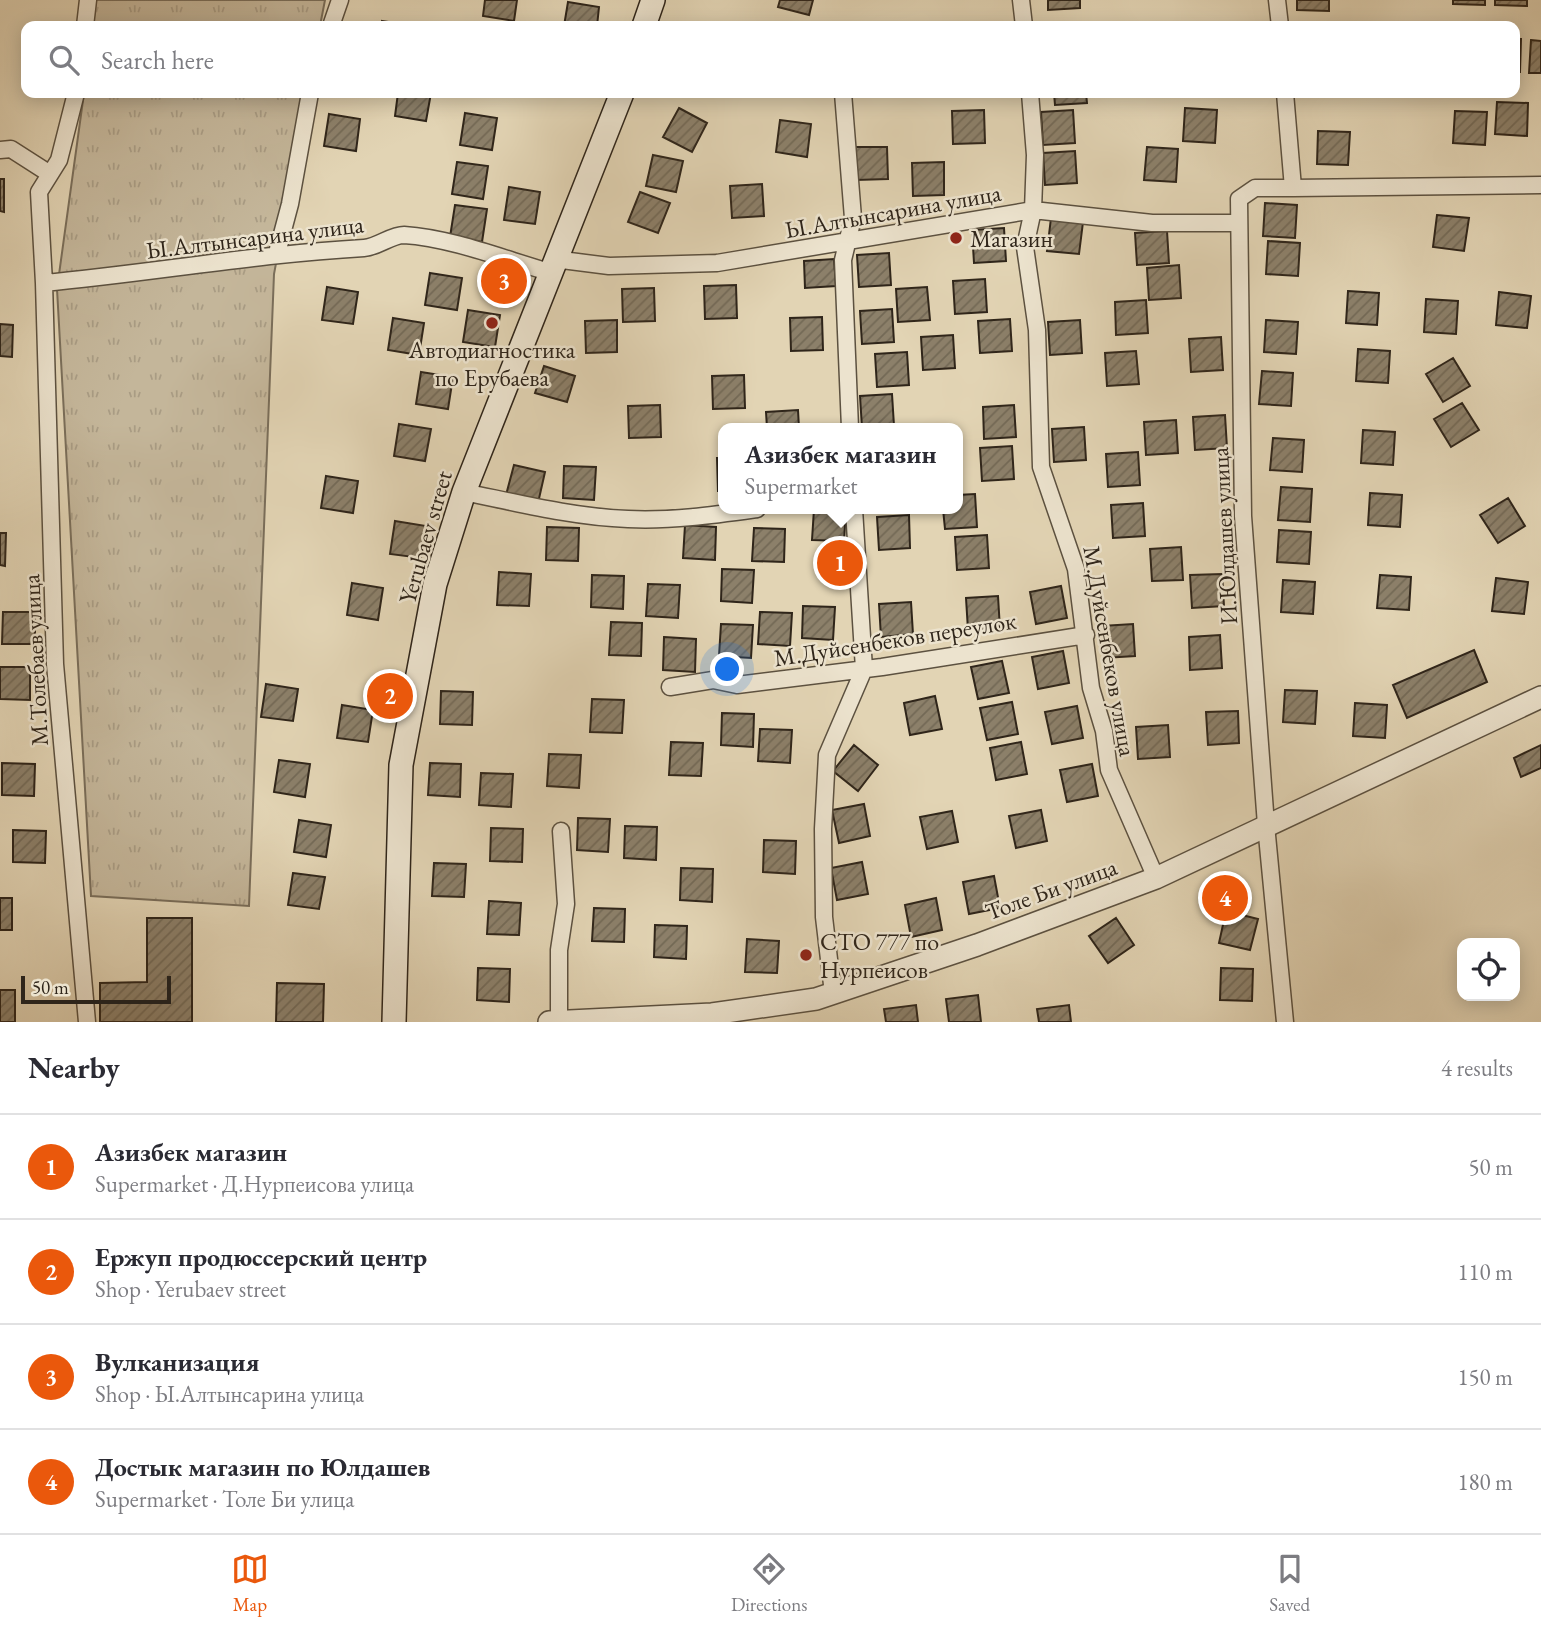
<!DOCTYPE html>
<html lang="en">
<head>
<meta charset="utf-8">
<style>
	:root { --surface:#fff; --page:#f2f2f3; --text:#2b2b33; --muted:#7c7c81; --line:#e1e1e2; --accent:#ea580c }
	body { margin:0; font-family:"EB Garamond",serif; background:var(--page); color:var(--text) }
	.controls { position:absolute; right:21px; bottom:21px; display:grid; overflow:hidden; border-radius:14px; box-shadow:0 4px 18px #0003 }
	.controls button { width:63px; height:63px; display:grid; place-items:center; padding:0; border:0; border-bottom:2px solid var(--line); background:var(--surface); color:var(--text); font:35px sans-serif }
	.scale { position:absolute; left:21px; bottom:18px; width:150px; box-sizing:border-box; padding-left:7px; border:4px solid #2f251a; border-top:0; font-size:19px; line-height:24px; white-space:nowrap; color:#2f251a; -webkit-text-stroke:5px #ece3ce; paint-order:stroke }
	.you { position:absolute; left:728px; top:670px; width:24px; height:24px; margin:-18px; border:5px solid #fff; border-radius:50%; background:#1a73e8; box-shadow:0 0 0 10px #1a73e833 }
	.badge { display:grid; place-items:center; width:46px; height:46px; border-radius:50%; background:var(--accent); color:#fff; font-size:23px; font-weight:700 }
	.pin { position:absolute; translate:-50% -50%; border:4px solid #fff; box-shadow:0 2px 7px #0006 }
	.popup { position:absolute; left:718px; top:423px; width:245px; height:91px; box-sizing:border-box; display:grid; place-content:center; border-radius:14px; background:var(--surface); filter:drop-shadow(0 2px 5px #0005); font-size:23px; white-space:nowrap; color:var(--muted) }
	.popup b { font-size:26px; color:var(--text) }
	.popup::after { content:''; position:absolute; left:50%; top:100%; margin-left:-14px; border:14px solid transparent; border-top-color:var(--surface) }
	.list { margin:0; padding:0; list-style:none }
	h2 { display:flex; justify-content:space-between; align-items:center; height:91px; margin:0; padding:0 28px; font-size:30px }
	h2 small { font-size:23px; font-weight:400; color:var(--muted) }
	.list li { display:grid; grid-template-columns:46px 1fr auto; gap:21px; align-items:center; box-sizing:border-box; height:105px; padding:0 28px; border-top:2px solid var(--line) }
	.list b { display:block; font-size:26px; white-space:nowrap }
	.list p { margin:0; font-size:23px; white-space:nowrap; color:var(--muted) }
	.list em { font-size:23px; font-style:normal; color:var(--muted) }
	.icon { flex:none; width:38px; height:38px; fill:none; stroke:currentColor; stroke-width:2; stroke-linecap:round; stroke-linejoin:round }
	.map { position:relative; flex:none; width:1541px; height:1022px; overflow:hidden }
	.search { position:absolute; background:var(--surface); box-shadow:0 4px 18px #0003; left:21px; right:21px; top:21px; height:77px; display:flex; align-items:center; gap:18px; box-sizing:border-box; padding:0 24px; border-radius:14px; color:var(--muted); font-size:26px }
	.sheet { height:511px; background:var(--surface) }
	nav { display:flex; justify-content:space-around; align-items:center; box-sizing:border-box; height:98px; border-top:2px solid var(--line); background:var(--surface); font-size:19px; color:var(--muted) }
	nav a { display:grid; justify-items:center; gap:4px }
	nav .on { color:var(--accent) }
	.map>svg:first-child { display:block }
	.grass { fill:url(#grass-tufts); stroke:#7a6e5a; stroke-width:2 }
	.building { fill:url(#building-hatch); stroke:#2f251a; stroke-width:2 }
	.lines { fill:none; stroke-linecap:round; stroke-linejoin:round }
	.minor-casing { stroke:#5c5140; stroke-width:19 }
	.tertiary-casing { stroke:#5c5140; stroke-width:24 }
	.secondary-casing { stroke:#2f251a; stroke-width:26 }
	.minor { stroke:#ece3ce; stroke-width:16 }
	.tertiary { stroke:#ece3ce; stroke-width:21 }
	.secondary { stroke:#ece3ce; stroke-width:23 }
	.poi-dot { fill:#8f2418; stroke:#ece3ce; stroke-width:2.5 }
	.labels { text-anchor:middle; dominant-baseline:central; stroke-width:5; stroke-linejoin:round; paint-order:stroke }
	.street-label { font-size:24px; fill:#2f251a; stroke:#ece3ce }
	.poi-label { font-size:24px; fill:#2f251a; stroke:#ece3ce; text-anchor:start }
</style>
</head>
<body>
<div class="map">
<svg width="1541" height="1022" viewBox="0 0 1541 1022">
	<defs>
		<pattern id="grass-tufts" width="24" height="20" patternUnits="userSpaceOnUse" patternTransform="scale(1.75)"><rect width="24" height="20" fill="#c4b69a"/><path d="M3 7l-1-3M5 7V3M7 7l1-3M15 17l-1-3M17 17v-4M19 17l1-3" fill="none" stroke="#a99c84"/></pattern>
		<pattern id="building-hatch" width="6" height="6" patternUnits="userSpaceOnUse" patternTransform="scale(1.75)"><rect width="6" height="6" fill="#8c806a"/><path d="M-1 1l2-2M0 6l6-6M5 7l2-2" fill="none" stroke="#736956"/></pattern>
	</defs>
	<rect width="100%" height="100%" fill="#e2d4b4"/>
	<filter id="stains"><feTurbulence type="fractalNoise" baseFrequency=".00286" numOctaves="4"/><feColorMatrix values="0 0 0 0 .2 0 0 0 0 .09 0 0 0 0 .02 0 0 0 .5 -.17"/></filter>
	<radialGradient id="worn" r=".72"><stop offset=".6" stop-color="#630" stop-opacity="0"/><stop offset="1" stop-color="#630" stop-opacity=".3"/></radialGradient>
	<!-- grass -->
	<path class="grass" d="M96,0H325L320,26H93Z
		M84,93H308L274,274L249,906L91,896L57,289Z"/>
	<!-- building -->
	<path class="building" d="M485,0H517L514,21L483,16Z
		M780,0H813L809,15L778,7Z
		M1048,0H1080V8L1048,10Z
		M1297,0H1329V11L1297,10Z
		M1453,0H1485V5L1453,4Z
		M1495,0H1527V6L1495,5Z
		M568,2L599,7L597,26H564Z
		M382,21L414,26H381Z
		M1515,39H1521L1520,72H1515Z
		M1531,40L1541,41V73H1529Z
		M398,93H431L426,121L395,116Z
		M1054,93H1086L1087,103L1055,105Z
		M1497,102L1528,103L1527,136L1495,134Z
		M679,108L707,123L692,152L663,137Z
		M1185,108L1217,110L1215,143L1183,141Z
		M984,110L985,143L953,144L952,111Z
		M1073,110L1075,143L1043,145L1041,112Z
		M1455,111L1487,112L1485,145L1453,143Z
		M465,113L497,118L492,150L460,145Z
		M329,114L360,119L356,151L324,146Z
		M780,120L811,124L807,157L776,152Z
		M1318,131L1350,132L1348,165L1317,164Z
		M855,147H887L888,179L856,180Z
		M1147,147L1178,149L1176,182L1144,180Z
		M1075,151L1077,183L1045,185L1043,153Z
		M653,155L683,161L676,192L646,186Z
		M457,162L488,166L483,199L452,194Z
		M944,162V195L913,196L912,163Z
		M0,179H4V212L0,211Z
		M762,184L764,216L732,218L730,186Z
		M509,187L540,192L535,224L504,220Z
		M640,192L670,203L658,233L628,222Z
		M1265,203L1297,205L1295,238L1263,236Z
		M455,205L487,209L482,242L450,237Z
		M1437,215L1469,218L1464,251L1433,247Z
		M1051,218L1083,222L1079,254L1047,251Z
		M1004,228L1006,261L974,263L972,230Z
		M1167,231L1169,263L1137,265L1135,233Z
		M1268,241L1300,243L1298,276L1266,274Z
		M889,253L891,285L859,287L857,255Z
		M834,259L836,286L805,288L804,261Z
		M1179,265L1181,298L1149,300L1147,268Z
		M430,273L462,278L457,310L425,305Z
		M985,279L987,312L955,314L953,281Z
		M736,285L737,318L705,319L704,286Z
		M327,287L358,292L353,324L322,320Z
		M927,287L930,320L898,322L896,289Z
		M654,288L655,321L623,322L622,289Z
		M1348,291L1379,293L1377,325L1346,323Z
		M1499,292L1531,296L1527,328L1496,325Z
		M1426,299L1458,301L1456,334L1424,332Z
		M1146,300L1148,333L1116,335L1115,302Z
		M892,309L894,342L862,344L860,311Z
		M468,310L500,315L495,347L463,342Z
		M822,317L823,350L791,351L790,318Z
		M393,318L424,323L419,355L388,350Z
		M1010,319L1012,351L980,353L978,321Z
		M617,320V352L586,353L585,321Z
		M1080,320L1082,353L1050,355L1048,322Z
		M1266,320L1298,322L1296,354L1264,352Z
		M0,324L13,325L12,357L0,356Z
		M953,335L955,368L923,370L921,337Z
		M1221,337L1223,370L1191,372L1189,339Z
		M1358,349L1390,351L1388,383L1356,381Z
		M1136,351L1139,384L1107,386L1105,353Z
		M907,352L909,385L877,387L875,354Z
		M1453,358L1470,386L1443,402L1426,374Z
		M544,366L575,376L567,402L535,393Z
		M1262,371L1293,373L1291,406L1259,404Z
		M421,372L453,377L448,409L416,404Z
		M744,375L745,408L713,409L712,376Z
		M892,394L894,426L862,428L860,396Z
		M1462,403L1479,430L1451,447L1434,419Z
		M660,405L661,437L629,438L628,406Z
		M1014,405L1016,437L984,439L983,407Z
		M798,410L799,428H767L766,412Z
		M1225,415L1227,448L1195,450L1193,417Z
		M1176,420L1178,453L1146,455L1144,422Z
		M399,424L431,429L425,461L394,456Z
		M1084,427L1086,460L1054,462L1052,429Z
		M1363,430L1395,432L1393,465L1361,463Z
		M1273,438L1304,440L1302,472L1270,470Z
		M1012,446L1014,479L982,481L980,448Z
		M1138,452L1140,485L1108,487L1106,454Z
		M717,458H723V491H718Z
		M514,465L545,472L538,503L506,495Z
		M564,466L596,467L594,500L563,498Z
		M326,476L358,481L353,513L321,508Z
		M1281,487L1312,489L1310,522L1278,520Z
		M1370,493L1402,495L1400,527L1368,525Z
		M975,494L977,527L945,529L943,509H957V495Z
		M1508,498L1525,526L1498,543L1480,515Z
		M1143,503L1145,536L1113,538L1111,505Z
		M814,509H846L844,541L812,540Z
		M909,515L910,548L879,550L877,517Z
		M395,521L426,526L421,558L390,554Z
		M685,525L716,527L715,560L683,558Z
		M547,527L579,528L578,561L546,560Z
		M754,528L785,529L784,562L752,561Z
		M1279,530L1311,532L1309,564L1277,562Z
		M0,533H6L5,566L0,565Z
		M987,535L989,568L957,570L955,537Z
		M1181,547L1183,580L1152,581L1150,549Z
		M722,569L754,570L752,603L721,601Z
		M499,572L531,574L529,606L497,605Z
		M1222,574L1224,606L1192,608L1190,575Z
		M592,575L624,576L623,609L591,607Z
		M1380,575L1411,577L1409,610L1377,608Z
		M1496,578L1528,582L1524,614L1492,611Z
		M1283,580L1315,582L1313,614L1281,612Z
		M352,583L383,588L378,620L347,615Z
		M648,584L680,585L678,618L646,616Z
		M1061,586L1067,618L1036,624L1030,592Z
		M998,596L1000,629L968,630L966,598Z
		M911,602L913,634L881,637L879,604Z
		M803,606L835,607L833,640L802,638Z
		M3,612H35V644H2Z
		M760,612L792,613L790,646L758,644Z
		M611,622L642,623L641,656L609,655Z
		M721,624L753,625L751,658L719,656Z
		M1133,624L1135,656L1104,658L1102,626Z
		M1220,635L1222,668L1190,670L1189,637Z
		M664,637L696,639L695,672L663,670Z
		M1474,650L1487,682L1407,718L1393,685Z
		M1063,651L1069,683L1038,689L1032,657Z
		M1002,661L1009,693L978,699L971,667Z
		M0,667H30V700L0,699Z
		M266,684L298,689L293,721L261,717Z
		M1285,690L1317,691L1315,724L1283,722Z
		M441,691L473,692L472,725L440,724Z
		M935,696L942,729L910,735L904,703Z
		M592,699L624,700L622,733L590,732Z
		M1012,702L1018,734L987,740L980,708Z
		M1355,703L1387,705L1385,738L1353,736Z
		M342,705L373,710L368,742L337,738Z
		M1077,706L1083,738L1052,744L1045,712Z
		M1238,711L1239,743L1208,745L1206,712Z
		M722,713L754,714L753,747L721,745Z
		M1168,725L1170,757L1138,759L1136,727Z
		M760,729L792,730L790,763L758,761Z
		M671,742L703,743L701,776L669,775Z
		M1021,742L1027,774L996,780L990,748Z
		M854,745L878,765L858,791L833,771Z
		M1541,745V768L1521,777L1514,758Z
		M549,754L581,755L579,788L547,786Z
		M279,760L310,764L305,797L274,792Z
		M2,763L35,764L34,796L2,795Z
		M430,763L461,764L460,797L428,795Z
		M1092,764L1098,796L1067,802L1060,770Z
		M481,773L513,774L511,807L479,805Z
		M864,804L870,836L839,843L832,810Z
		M1041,810L1047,841L1016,848L1009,816Z
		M952,811L958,842L927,849L920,817Z
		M578,818L610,819L608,852L577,850Z
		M299,820L331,825L326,857L294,852Z
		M625,826L657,827L656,860L624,858Z
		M491,828L523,829L522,862L490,861Z
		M13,830L46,831L45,863L13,862Z
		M764,840L796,841L795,874L763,872Z
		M862,862L868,894L837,900L831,868Z
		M434,863L466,864L464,897L432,896Z
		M681,868L713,869L712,902L680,900Z
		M293,873L325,877L319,909L288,905Z
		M994,876L1000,908L969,914L963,882Z
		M0,898H12V930H0Z
		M936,898L942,930L911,937L905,905Z
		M489,901L521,903L519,935L487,934Z
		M594,908L625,909L624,942L592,941Z
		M1226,911L1258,919L1250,950L1219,943Z
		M147,918H192V1022H100V983L147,982Z
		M1116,918L1134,945L1108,963L1089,936Z
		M655,925L687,926L686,959L654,957Z
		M747,939L779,941L777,973L745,972Z
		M478,968L510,969L509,1002L477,1000Z
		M1221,968L1253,969L1252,1001L1220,1000Z
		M277,983L324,984L323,1022H276Z
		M0,990H15V1022H0Z
		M978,995L981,1022H949L946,999Z
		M916,1005L918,1022H886L884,1009Z
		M1069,1005L1071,1022H1039L1037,1009Z"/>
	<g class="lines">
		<!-- minor casing -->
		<g class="minor-casing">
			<path id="minor" d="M1021,0L1024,26
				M1277,0L1280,26
				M85,26L88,0
				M331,26L340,0
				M76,93L59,160L39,192L44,283L55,664L87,1022
				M843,93L853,218L843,260L850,428
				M1030,93L1035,155L1033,210L1025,247L1037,330L1041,467L1076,569L1091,688L1104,731L1109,770L1156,878
				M1285,93L1293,188H1255L1239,199L1243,516L1266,825L1285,1022
				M0,150L11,149L50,174
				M1293,188L1541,185
				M277,253L290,204L310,93
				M554,259L609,266L717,263L1033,210L1152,223H1239
				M44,283C151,273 257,254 364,248C378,247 391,235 404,235C451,238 504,259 549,272
				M464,492C518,503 573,517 628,519C672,521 714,515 757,509
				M670,687L713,680L737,685L882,667L1086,635
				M833,993L824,917L823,829L827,755L864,669L854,509
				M559,1022V950L566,904L561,831"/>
		</g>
		<!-- tertiary casing -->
		<g class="tertiary-casing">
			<path id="tertiary" d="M549,1022L712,1014L816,999L977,945L1156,878L1541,697"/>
		</g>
		<!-- secondary casing -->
		<g class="secondary-casing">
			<path id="secondary" d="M644,26L653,0
				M394,1022L401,765L435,584L464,492L622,93"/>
		</g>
		<!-- minor -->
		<use href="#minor" class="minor"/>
		<!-- tertiary -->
		<use href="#tertiary" class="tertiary"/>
		<!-- secondary -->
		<use href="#secondary" class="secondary"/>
	</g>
	<!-- markers -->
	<g class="poi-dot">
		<circle cx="956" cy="238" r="7"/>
		<circle cx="492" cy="323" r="7"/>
		<circle cx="806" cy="955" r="7"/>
	</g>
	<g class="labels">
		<!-- street labels -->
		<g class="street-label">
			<text transform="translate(893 211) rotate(-10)">Ы.Алтынсарина улица</text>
			<text transform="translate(255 237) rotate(-7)">Ы.Алтынсарина улица</text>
			<text transform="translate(1224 536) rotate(-93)">И.Юлдашев улица</text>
			<text transform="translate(425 537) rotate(-74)">Yerubaev street</text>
			<text transform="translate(895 639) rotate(-9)">М.Дуйсенбеков переулок</text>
			<text transform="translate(1110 651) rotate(80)">М.Дуйсенбеков улица</text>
			<text transform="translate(35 660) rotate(-93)">М.Толебаев улица</text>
			<text transform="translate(1051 889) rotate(-20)">Толе Би улица</text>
		</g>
		<!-- poi labels -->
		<g class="poi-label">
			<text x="970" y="238">Магазин</text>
			<text x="492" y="349" text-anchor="middle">Автодиагностика<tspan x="492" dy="28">по Ерубаева</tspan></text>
			<text x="820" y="941">СТО 777 по<tspan x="820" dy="28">Нурпеисов</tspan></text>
		</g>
	</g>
	<rect width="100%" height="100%" filter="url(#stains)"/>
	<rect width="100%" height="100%" fill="url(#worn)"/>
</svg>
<div class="controls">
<button><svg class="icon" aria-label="locate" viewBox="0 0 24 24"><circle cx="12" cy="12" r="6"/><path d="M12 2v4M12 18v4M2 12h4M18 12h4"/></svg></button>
</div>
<div class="scale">50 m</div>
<div class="you"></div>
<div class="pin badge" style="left:840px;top:563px">1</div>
<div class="popup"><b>Азизбек магазин</b>Supermarket</div>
<div class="pin badge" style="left:390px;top:696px">2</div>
<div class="pin badge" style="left:504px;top:281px">3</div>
<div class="pin badge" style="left:1225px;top:898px">4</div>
<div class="search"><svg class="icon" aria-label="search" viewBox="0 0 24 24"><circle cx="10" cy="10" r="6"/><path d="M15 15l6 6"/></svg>Search here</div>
</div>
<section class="sheet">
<h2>Nearby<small>4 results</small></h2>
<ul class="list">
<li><span class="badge">1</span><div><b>Азизбек магазин</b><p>Supermarket · Д.Нурпеисова улица</p></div><em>50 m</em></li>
<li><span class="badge">2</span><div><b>Ержуп продюссерский центр</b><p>Shop · Yerubaev street</p></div><em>110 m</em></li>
<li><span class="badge">3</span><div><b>Вулканизация</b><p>Shop · Ы.Алтынсарина улица</p></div><em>150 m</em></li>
<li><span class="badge">4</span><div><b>Достык магазин по Юлдашев</b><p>Supermarket · Толе Би улица</p></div><em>180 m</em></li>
</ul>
</section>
<nav>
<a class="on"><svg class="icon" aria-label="map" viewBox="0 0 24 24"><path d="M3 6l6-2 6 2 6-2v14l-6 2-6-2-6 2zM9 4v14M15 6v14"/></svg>Map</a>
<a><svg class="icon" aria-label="directions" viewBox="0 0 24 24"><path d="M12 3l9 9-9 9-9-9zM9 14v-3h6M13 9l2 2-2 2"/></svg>Directions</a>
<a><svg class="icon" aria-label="saved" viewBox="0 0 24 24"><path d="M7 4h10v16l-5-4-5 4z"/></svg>Saved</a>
</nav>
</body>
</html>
